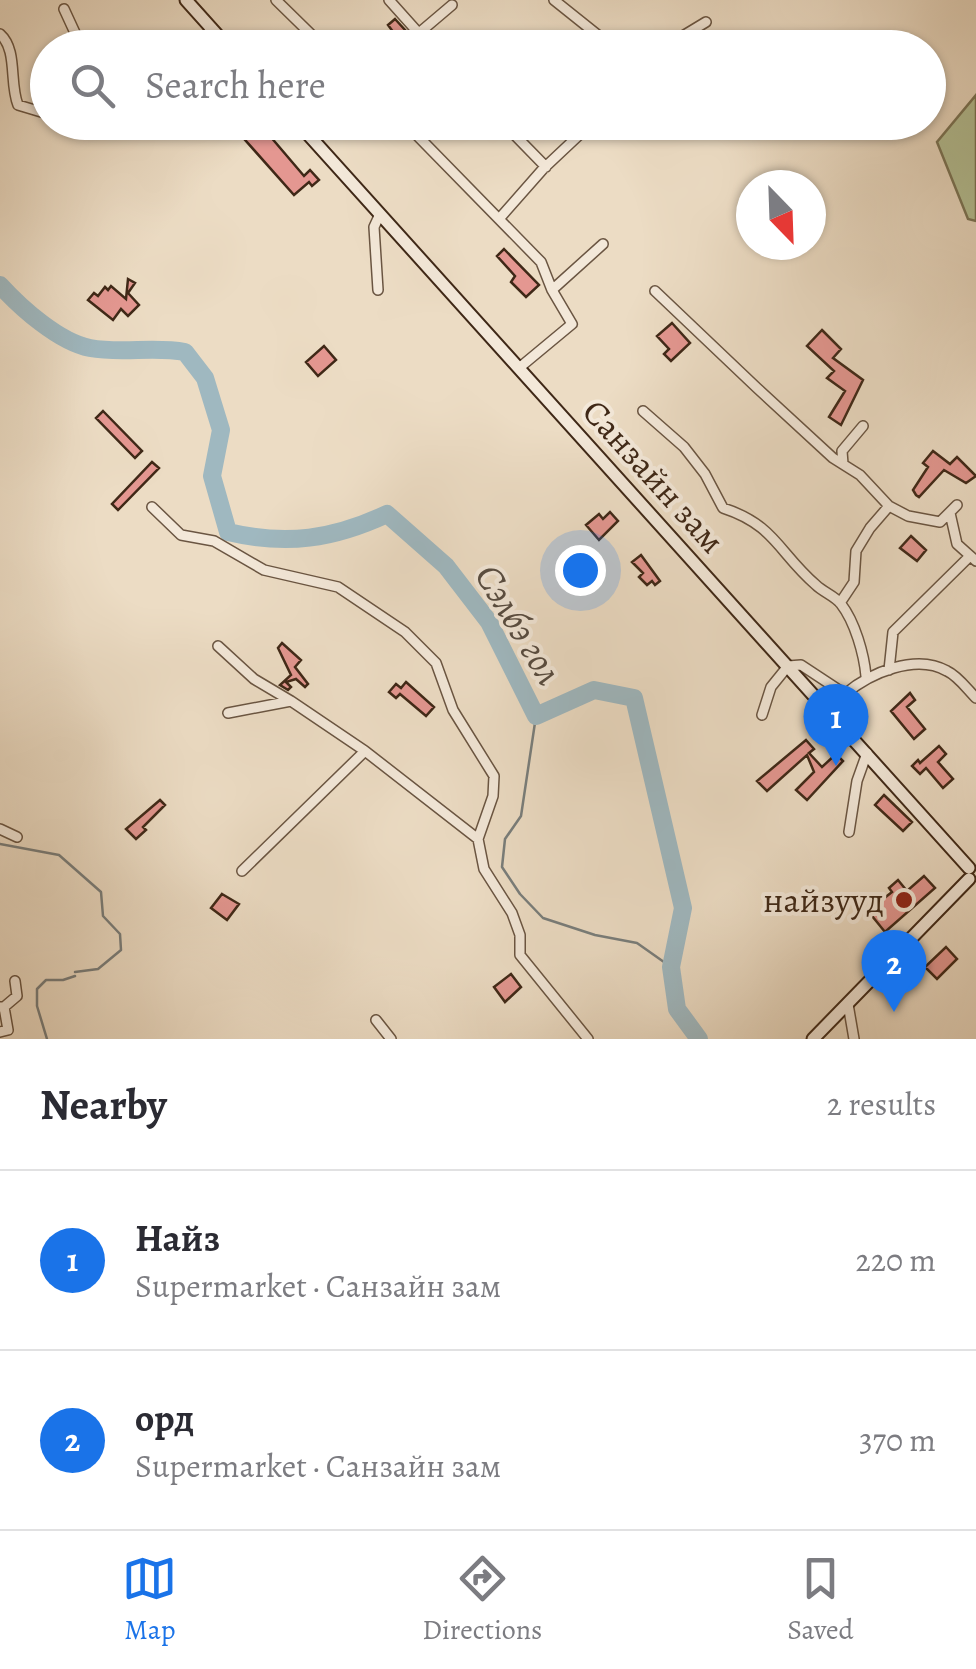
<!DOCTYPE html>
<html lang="en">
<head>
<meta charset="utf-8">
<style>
	:root { --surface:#fff; --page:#f7f7f7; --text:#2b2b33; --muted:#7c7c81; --line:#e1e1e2; --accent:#1a73e8 }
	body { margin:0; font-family:Alegreya,serif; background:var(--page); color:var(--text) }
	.compass { position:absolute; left:736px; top:170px; width:90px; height:90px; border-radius:50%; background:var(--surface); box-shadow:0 2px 8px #0004; rotate:157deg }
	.you { position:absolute; left:580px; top:570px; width:35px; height:35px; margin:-25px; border:8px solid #fff; border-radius:50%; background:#1a73e8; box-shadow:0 0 0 15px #1a73e833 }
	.badge { display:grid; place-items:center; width:65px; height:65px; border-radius:50%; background:var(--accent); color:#fff; font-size:32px; font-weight:700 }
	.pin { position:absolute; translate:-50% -82px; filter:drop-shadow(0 2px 5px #0008) }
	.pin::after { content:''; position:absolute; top:52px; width:35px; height:30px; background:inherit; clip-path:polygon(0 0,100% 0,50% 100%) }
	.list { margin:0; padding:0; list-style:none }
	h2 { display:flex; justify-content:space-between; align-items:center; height:130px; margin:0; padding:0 40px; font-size:42px }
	h2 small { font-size:32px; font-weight:400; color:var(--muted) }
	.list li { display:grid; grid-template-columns:65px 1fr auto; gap:30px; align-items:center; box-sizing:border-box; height:180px; padding:0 40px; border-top:2px solid var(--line) }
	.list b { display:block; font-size:38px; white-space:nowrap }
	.list p { margin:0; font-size:32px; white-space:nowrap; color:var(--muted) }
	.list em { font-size:32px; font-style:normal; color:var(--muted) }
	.icon { flex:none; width:55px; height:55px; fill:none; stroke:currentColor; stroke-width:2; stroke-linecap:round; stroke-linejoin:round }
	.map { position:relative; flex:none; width:976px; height:1039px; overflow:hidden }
	.search { position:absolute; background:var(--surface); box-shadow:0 2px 8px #0004; left:30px; right:30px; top:30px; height:110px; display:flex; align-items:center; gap:25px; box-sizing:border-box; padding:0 35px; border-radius:55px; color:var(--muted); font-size:38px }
	.sheet { height:490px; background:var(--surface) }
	nav { display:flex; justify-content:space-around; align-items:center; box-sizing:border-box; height:140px; border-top:2px solid var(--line); background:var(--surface); font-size:28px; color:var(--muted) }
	nav a { display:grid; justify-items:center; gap:5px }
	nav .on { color:var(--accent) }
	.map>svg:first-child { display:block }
	.green { fill:#b4c196; stroke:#7a7456; stroke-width:2.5 }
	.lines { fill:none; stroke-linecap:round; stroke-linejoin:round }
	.stream { stroke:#797e7c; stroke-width:2.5 }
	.river { stroke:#9fb8c0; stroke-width:18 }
	.building { fill:#e49791; stroke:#3f2817; stroke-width:2.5 }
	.street-casing { stroke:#6a5542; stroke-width:12 }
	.secondary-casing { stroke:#3f2817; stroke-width:15 }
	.street { stroke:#f3e8d9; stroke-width:9 }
	.secondary { stroke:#f3e8d9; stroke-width:11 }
	.poi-dot { fill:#8f2418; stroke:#f3e8d9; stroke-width:4 }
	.labels { text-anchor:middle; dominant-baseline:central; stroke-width:8; stroke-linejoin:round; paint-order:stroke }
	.street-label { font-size:35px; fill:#3f2817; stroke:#f3e8d9 }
	.poi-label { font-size:35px; fill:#3f2817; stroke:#f3e8d9; text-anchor:end }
	.water-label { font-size:38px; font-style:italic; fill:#574c41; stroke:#f3e8d9 }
</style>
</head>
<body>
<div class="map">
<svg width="976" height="1039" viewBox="0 0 976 1039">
	<rect width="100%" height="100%" fill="#ecdcc4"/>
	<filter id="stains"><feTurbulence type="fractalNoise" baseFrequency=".002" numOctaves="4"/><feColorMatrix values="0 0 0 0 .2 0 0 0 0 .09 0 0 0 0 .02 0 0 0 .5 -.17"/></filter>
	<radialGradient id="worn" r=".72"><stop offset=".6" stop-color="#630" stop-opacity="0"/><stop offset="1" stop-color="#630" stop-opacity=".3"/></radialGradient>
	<!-- green -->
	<path class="green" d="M976,95V221L968,219L937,142Z"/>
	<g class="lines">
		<!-- stream -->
		<path class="stream" d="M536,716L521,816L505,839L502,867L520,894L543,918L595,935L637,943L671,967
			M0,844L59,855L101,892L103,916L120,934L121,950L98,969L75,972
			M47,1039L37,1006V989L46,980H63L75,976"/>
		<!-- river -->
		<path class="river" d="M0,285C21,308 59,342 90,348C122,354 153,346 185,352L205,378L221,430L212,476L228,532C287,546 333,539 387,514L446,566L489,622L536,716L594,690L634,698L683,908L671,967L677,1009L699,1039"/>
	</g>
	<!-- building -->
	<path class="building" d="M395,19L406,31L418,48H405L388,25Z
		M234,122H258L304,176L310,170L319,180L312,186L309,182L294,195L238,132L241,130Z
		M504,249L539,285L526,297L511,282L515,276L497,256Z
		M128,279L135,283L128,293L139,305L128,316L121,309L113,320L88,300L94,293L98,296L105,287L108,290L111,286L126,299Z
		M672,323L690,343L671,361L664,354L669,349L657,336Z
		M822,330L841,349L833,358L863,380L841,425L829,417L845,391L827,378L834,371L807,346Z
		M324,346L336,360L318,376L306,362Z
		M103,411L142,451L135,458L96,418Z
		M933,451L950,464L957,457L976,476L966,483L944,470L919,497L916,495L913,490L928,467L923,463Z
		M152,462L159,468L118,510L112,504Z
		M610,512L618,521L599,540L586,525L599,514L603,519Z
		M911,536L926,550L917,561L900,548Z
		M641,555L660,581L655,585L652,581L647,585L639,577L643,573L632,562Z
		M282,643L301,660L295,667L308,684L305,687L296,679L286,682L291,687L288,690L280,685L291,675L278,648Z
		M406,682L434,707L426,716L400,694L396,698L389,692L396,684L401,688Z
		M910,693L915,700L907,707L925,729L914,739L891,711Z
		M806,740L814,749L809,753L822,767L836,754L843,761L807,800L796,790L814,772L807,755L767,791L757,781Z
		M939,746L946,754L938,762L953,779L943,788L926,768L920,774L912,766L918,760L920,763Z
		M884,795L912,822L903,831L875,805Z
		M160,800L165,805L143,827L146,830L136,839L126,829Z
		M924,876L935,888L885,932L868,911L892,892L889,888L898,880L907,891Z
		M222,894L239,904L227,920L211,908Z
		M946,947L957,959L937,979L925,967Z
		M511,974L521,987L505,1002L494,987Z"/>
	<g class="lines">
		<!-- street casing -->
		<g class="street-casing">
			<path id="street" d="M276,0L325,48
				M389,0L432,48
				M554,0L614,48
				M64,9L82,48
				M419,33L452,5
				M0,34C18,50 9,83 18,105L48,114
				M196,48L212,28
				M663,48L706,22
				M85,122L128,133L135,122
				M404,122L541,262L552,290L572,324L519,368
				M502,122L546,167
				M499,219L543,169L593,122
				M378,290L374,227L380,214
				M552,290L603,244
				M655,291L757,388L833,458L860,475L889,506L870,528L856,551L854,582L840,603
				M643,411L684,447L705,474L723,508C775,525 778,552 816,585C823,592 835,596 841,604C855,622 864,654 866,676
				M843,464L842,451L863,426
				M889,506L908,516L940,522L957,505
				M152,507L181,535L214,541L264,570L338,587L405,632L436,663L453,710L494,776L493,796L478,839
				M950,513L957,544L976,561
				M218,646L254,679L291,701
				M889,670L893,632L970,556
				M228,713L291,701L365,751
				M762,715L771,687L788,666L801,665L845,694C870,673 916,653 947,671C958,676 967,689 976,698
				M0,829L17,837
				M849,832L857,781L867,753
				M242,871L365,751L478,839L484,869L512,913L520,935V955L588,1039
				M848,1004L854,1039
				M0,1007H4L8,1030L0,1032
				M4,1007L17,996L15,981
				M376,1020L391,1039"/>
		</g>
		<!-- secondary casing -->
		<g class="secondary-casing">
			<path id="secondary" d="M186,0L229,48
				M297,122L969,868
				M813,1039L969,879"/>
		</g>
		<!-- street -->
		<use href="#street" class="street"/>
		<!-- secondary -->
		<use href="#secondary" class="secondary"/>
	</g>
	<!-- markers -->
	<circle class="poi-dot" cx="904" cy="900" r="10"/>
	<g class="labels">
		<!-- street labels -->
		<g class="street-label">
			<text transform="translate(654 476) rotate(48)">Санзайн зам</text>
		</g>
		<!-- poi labels -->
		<g class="poi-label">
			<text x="884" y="900">найзууд</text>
		</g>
		<!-- water labels -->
		<g class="water-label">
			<text transform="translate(519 624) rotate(59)">Сэлбэ гол</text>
		</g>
	</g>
	<rect width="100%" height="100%" filter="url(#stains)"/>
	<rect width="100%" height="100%" fill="url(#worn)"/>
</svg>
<svg class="compass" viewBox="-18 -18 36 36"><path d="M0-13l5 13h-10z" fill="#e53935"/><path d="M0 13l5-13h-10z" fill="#7c7c81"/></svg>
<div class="you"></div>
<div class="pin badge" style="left:836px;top:766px">1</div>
<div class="pin badge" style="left:894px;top:1012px">2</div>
<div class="search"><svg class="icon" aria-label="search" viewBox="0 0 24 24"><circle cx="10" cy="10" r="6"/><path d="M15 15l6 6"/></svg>Search here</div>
</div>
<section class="sheet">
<h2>Nearby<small>2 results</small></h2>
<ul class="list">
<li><span class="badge">1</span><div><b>Найз</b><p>Supermarket · Санзайн зам</p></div><em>220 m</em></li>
<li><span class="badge">2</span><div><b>орд</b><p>Supermarket · Санзайн зам</p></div><em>370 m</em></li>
</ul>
</section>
<nav>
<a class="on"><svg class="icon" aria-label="map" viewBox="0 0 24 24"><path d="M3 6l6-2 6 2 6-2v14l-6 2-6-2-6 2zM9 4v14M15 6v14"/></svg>Map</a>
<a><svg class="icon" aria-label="directions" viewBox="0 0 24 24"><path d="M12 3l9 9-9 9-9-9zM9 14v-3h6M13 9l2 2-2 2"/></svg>Directions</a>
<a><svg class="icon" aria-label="saved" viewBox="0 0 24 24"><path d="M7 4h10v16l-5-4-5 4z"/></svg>Saved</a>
</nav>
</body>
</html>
